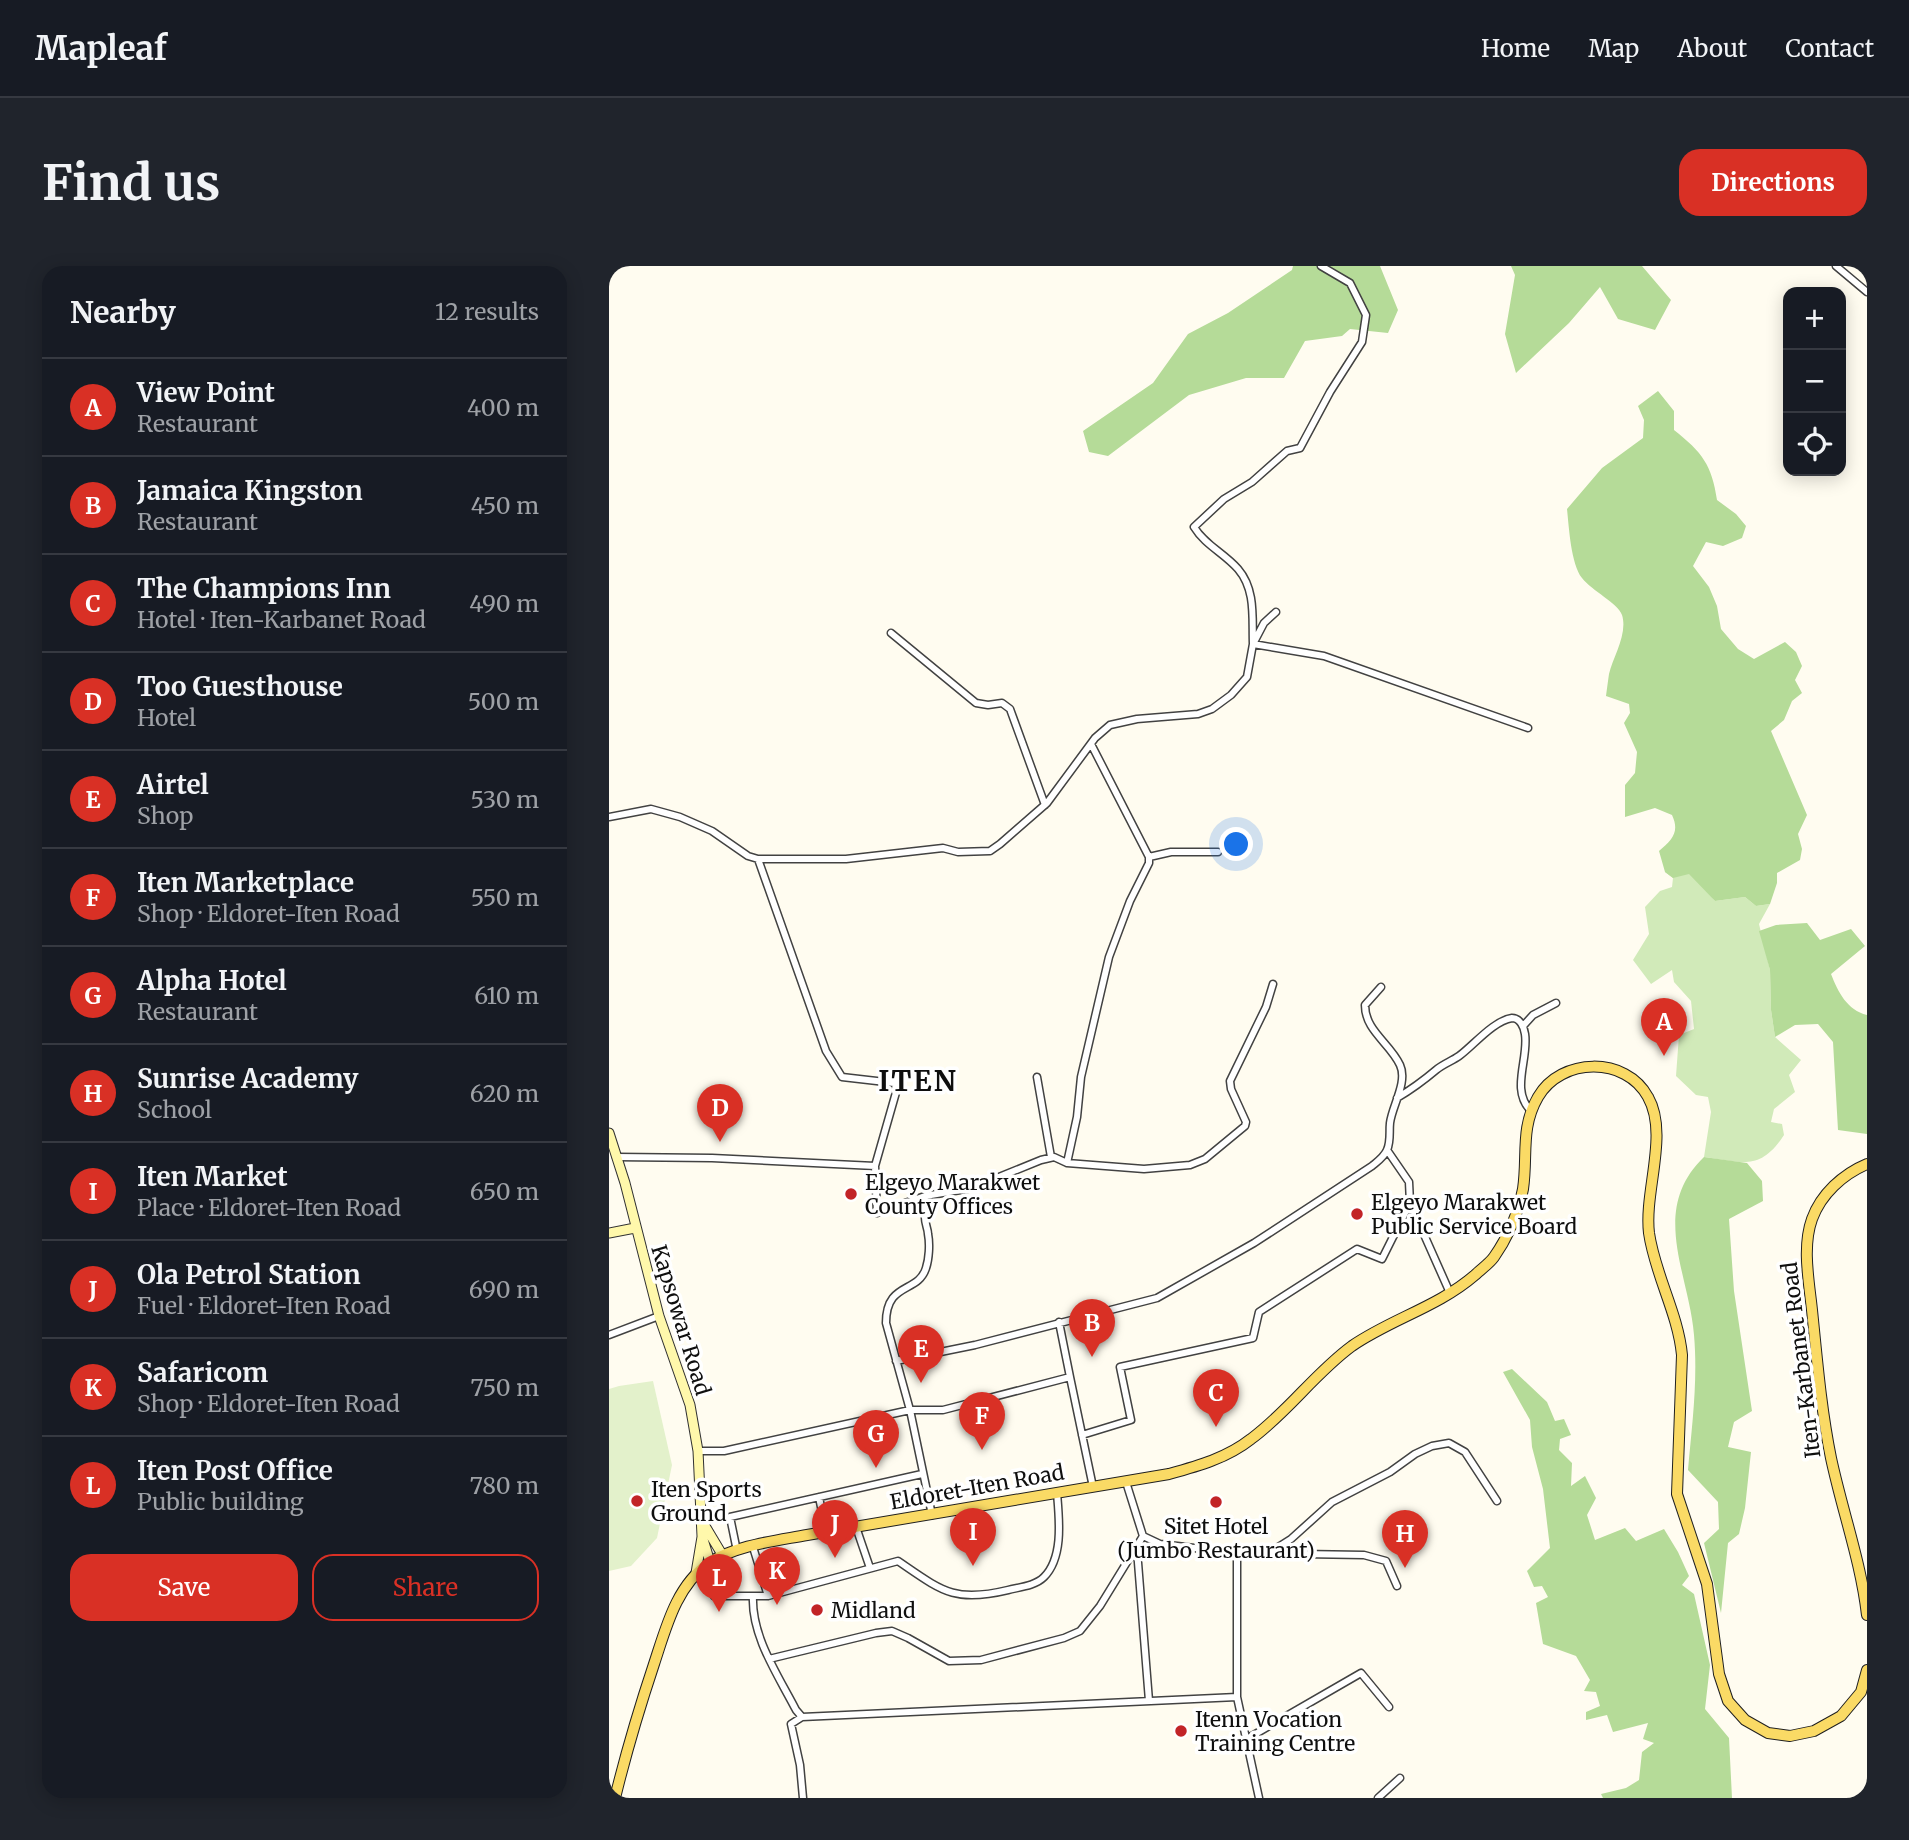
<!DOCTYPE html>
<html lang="en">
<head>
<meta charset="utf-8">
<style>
	:root { --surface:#171b24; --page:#20242c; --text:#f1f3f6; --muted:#9ea1a6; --line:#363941; --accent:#d93025 }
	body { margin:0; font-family:Merriweather,serif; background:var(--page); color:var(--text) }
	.controls { position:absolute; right:21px; top:21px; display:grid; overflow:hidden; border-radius:14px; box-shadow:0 4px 18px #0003 }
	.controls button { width:63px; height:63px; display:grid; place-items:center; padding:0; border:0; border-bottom:2px solid var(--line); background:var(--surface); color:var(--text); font:35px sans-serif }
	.you { position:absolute; left:628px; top:579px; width:24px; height:24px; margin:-18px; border:5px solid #fff; border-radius:50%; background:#1a73e8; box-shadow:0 0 0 10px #1a73e833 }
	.badge { display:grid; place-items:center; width:46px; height:46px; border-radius:50%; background:var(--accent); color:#fff; font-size:23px; font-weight:700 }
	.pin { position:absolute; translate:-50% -58px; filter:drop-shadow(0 2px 4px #0008) }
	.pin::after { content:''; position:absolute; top:37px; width:24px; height:21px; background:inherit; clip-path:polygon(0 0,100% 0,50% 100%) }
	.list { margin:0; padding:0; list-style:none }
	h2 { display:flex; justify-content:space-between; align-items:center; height:91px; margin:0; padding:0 28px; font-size:30px }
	h2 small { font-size:23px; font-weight:400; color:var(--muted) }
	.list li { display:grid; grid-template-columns:46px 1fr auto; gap:21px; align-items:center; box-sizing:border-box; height:98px; padding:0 28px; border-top:2px solid var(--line) }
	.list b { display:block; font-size:26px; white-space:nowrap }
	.list p { margin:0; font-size:23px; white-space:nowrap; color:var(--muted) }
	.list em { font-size:23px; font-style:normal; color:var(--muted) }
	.actions { display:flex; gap:14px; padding:21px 28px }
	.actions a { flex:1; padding:16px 0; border:2px solid var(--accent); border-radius:21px; text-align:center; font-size:24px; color:var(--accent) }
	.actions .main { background:var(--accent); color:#fff }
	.icon { flex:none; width:38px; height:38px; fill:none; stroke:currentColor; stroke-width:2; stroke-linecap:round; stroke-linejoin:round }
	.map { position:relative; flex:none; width:1258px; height:1532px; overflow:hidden; border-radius:21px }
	header { display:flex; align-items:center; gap:42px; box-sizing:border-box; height:98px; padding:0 35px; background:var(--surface); border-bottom:2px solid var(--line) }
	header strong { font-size:33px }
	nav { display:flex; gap:38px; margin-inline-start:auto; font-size:24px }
	.intro { display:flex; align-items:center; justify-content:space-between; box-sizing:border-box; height:168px; padding:0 42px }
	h1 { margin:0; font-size:49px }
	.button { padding:18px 32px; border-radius:21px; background:var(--accent); color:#fff; font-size:24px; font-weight:700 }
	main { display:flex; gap:42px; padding:0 42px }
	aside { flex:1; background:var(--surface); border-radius:21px; box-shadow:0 4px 18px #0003 }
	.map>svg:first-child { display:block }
	.green { fill:#d1eab9 }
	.forest { fill:#b5db98 }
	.pitch { fill:#e3f1cb }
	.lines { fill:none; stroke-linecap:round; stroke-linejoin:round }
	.street-casing { stroke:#424242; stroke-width:9 }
	.secondary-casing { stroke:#313131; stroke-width:11 }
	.primary-casing { stroke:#202020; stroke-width:12 }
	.street { stroke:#fff; stroke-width:6 }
	.secondary { stroke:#fff8ab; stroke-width:9 }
	.primary { stroke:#fada65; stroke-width:10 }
	.poi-dot { fill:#c22427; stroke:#fff; stroke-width:2.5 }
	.labels { text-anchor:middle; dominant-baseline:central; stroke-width:7; stroke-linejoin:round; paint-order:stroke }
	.poi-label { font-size:21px; fill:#0f0f0f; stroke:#fff; text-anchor:start }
	.street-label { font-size:21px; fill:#0f0f0f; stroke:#fff }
	.district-label { font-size:28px; font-weight:bold; letter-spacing:2px; fill:#0f0f0f; stroke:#fff }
</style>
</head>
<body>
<header>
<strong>Mapleaf</strong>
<nav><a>Home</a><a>Map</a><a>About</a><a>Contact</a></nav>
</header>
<div class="intro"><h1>Find us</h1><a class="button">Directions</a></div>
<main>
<aside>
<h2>Nearby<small>12 results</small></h2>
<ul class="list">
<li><span class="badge">A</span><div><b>View Point</b><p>Restaurant</p></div><em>400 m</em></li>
<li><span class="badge">B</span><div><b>Jamaica Kingston</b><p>Restaurant</p></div><em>450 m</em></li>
<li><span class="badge">C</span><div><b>The Champions Inn</b><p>Hotel · Iten-Karbanet Road</p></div><em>490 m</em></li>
<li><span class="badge">D</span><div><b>Too Guesthouse</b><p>Hotel</p></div><em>500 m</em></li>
<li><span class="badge">E</span><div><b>Airtel</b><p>Shop</p></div><em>530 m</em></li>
<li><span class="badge">F</span><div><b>Iten Marketplace</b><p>Shop · Eldoret-Iten Road</p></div><em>550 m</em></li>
<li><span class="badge">G</span><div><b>Alpha Hotel</b><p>Restaurant</p></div><em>610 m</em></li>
<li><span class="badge">H</span><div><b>Sunrise Academy</b><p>School</p></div><em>620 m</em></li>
<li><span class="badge">I</span><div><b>Iten Market</b><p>Place · Eldoret-Iten Road</p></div><em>650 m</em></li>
<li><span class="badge">J</span><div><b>Ola Petrol Station</b><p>Fuel · Eldoret-Iten Road</p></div><em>690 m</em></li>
<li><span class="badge">K</span><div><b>Safaricom</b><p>Shop · Eldoret-Iten Road</p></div><em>750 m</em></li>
<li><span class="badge">L</span><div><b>Iten Post Office</b><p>Public building</p></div><em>780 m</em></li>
</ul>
<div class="actions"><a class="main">Save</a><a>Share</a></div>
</aside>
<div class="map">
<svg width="1258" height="1532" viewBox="0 0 1258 1532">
	<rect width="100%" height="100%" fill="#fffcf0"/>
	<!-- green -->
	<path class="green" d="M1056,606L1084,608L1106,635L1136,631L1147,640L1161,638L1150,658L1161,704L1162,744L1166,771L1192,794L1180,809L1186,826L1165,843L1162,856L1173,858L1175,869C1151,906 1133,896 1095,891L1102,846L1099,831L1087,829L1067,810L1070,769L1085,763L1082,735L1065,716L1063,704L1042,718L1024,694L1040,668L1036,641L1051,625L1063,621L1064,612Z"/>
	<!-- forest -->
	<path class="forest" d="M684,0H771L789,44L779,67L741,63L733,70L696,75L675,112H637L580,129L499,190L480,186L474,165L544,117L579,68L619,47L683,4Z
		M902,0H1033L1062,34L1046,64L1009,53L991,21L960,57L907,107L896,68L906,9Z
		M1049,125L1065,145V164C1093,186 1103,199 1108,234L1127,248L1137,260L1133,272L1114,280L1097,276L1084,300L1100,321L1108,340L1112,363L1129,383L1145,393L1176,376L1187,386L1193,400L1186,414L1193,427L1183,435L1175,454L1162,465L1198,549L1189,568L1193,583L1191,594L1168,607V617L1161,638L1147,640L1136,631L1106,635L1080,608L1064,612L1056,606L1050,585C1063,574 1071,566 1063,549L1046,542L1016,551V519L1026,507L1028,486L1015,457L1021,447L1020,438L997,430C998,422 999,415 1000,408C1004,391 1019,368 1013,349C1009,337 983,325 973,312C962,298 960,262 958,243L993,202L1034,172L1035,154L1029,140Z
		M1198,657L1211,674L1242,663L1256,680L1222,708C1229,726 1238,744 1258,749V868L1229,864L1224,776L1209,758L1186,759L1166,771L1162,744L1161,704L1150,665L1167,659Z
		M1095,891L1138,897L1153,915L1154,935L1120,953L1125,1025L1143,1145L1125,1156L1119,1181L1142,1186L1136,1242L1130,1268L1119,1277L1112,1347L1095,1277L1110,1263L1109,1236L1079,1204C1083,1159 1089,1115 1085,1069C1080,1007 1040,944 1095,891Z
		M903,1103L938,1136L946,1155L955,1153L962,1169L951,1173L950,1184L963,1197L962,1220L976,1210L987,1232L978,1249L986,1274L1016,1262L1027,1275L1055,1263L1069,1286L1080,1310L1073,1319L1085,1328L1101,1399L1096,1443L1120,1472L1123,1532H994L992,1528L1017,1522L1030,1514L1033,1486L1045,1477L1034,1473L1039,1457L1004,1466L998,1449L977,1454V1446L991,1440L987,1426L975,1425L981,1414L967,1390L934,1378L927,1337L939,1331L933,1320L925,1321L918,1305L941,1282L934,1223L923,1181L921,1154L894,1106Z"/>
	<!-- pitch -->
	<path class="pitch" d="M44,1115L63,1199L48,1272L22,1300L0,1305V1123L10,1120Z"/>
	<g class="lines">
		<!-- street casing -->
		<g class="street-casing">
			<path id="street" d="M712,0L741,17L757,49L753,76L721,126L691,182L678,185L643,216L615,233L585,261C596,279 615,287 629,303C647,324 643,352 644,378L715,390L919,462
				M1227,0L1258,26
				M282,367L367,437L379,439L393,437L401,443L436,539
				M482,478L540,591
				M0,551L42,543L71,551L103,565L139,590L149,593H237L334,582L349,586L381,585L391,578L438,537L486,472L501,459L528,453L589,448L603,443L622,429L638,411L644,378L655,357L667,346
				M914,760L924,749L947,737
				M428,811L442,891
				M788,832C803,823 814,815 827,804C834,798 843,795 850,790C865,779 884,755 903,752C911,752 915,761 916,768C920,793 901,824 922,845
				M778,884L800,916L801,937L841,1027
				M7,891L103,892L266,900L288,823L285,817L233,811L217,785L149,593
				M458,897L468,851L472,811L500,691L521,635L540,597V591L562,586H609
				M266,900L268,947L316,930
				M450,1056L461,1111
				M0,1069L50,1050
				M287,1095L366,1079L548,1032L645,977L763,900C769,895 775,891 778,884C782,875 780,866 781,857C783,840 799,816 791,799C781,777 756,765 756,739L772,721
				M473,1169L522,1154L511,1101L644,1072L650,1046L748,983L773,993L801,937
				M89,1185H115L301,1144H334L461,1111L484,1221
				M517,1216L534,1270L551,1278L628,1287V1431L650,1532
				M210,1231L217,1266
				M323,1249L301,1144L277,1057C277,1015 309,1028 317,1002C320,993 321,978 319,968C319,963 316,958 316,952C315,945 316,938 316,930L363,922L432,894L445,891L458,897L535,903L581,899L596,893L636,860L637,856L622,823L621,815L657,741L664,718
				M247,1261L261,1302
				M144,1281L159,1330
				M528,1284L540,1435
				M128,1285L121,1251L313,1208
				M628,1287L755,1289L777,1295L788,1320
				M660,1287L682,1273L723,1236L781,1206L806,1188L823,1180L840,1177L856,1186L888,1235
				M105,1330H159L289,1295C333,1325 345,1337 399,1324C411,1321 426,1320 435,1311C455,1291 450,1252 448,1227
				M144,1330C142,1370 169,1409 187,1444L193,1451L628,1431
				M160,1393L267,1367L283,1365L299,1372L340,1395L372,1394L455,1372L471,1365L491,1340L534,1270
				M193,1451L182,1458L191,1499L194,1532
				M636,1474L752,1407L780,1441
				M769,1532L791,1512"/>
		</g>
		<!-- secondary casing -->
		<g class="secondary-casing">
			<path id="secondary" d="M0,867L16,917L50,1050L81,1139L89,1185L93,1270L101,1296
				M0,967L26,962
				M93,1255L114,1290
				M87,1307L93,1271"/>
		</g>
		<!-- primary casing -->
		<g class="primary-casing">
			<path id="primary" d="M1258,898C1234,908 1212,928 1203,953C1193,981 1200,1015 1203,1044C1208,1093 1212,1143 1222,1192C1233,1244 1252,1296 1258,1349
				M6,1532C17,1487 30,1443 45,1398C57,1362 67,1320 100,1297C127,1279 166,1275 198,1269L560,1208C589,1200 618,1192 642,1173C679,1146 706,1107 743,1080C782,1053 829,1041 866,1009C872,1003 880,998 885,991C899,971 909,948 914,923C919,890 911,862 929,831C952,791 1017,790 1039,831C1060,868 1035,925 1040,967C1046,1009 1069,1047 1073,1089L1068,1228L1098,1318L1110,1408L1119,1435L1136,1454L1159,1467L1181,1470L1205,1465L1232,1450L1252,1426L1258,1404"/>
		</g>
		<!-- street -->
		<use href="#street" class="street"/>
		<!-- secondary -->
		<use href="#secondary" class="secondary"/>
		<!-- primary -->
		<use href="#primary" class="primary"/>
	</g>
	<!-- markers -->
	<g class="poi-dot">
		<circle cx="242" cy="928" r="7"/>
		<circle cx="748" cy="948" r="7"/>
		<circle cx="28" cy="1235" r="7"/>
		<circle cx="607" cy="1236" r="7"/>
		<circle cx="208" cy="1344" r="7"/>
		<circle cx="572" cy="1465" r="7"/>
	</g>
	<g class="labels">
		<!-- poi labels -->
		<g class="poi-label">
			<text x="256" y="916">Elgeyo Marakwet<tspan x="256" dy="24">County Offices</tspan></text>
			<text x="762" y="936">Elgeyo Marakwet<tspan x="762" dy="24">Public Service Board</tspan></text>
			<text x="42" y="1223">Iten Sports<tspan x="42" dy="24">Ground</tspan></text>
			<text x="607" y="1260" text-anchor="middle">Sitet Hotel<tspan x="607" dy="24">(Jumbo Restaurant)</tspan></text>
			<text x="222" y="1344">Midland</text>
			<text x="586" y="1453">Itenn Vocation<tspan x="586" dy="24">Training Centre</tspan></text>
		</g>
		<!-- street labels -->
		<g class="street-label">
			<text transform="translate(72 1054) rotate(73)">Kapsowar Road</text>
			<text transform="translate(1192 1094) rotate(-97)">Iten-Karbanet Road</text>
			<text transform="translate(368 1221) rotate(-10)">Eldoret-Iten Road</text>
		</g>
		<!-- district labels -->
		<g class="district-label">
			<text x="309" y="815">ITEN</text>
		</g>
	</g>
</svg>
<div class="controls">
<button>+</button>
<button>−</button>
<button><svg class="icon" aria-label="locate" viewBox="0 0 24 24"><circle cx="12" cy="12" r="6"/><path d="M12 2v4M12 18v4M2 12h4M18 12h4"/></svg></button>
</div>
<div class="you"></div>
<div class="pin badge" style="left:1055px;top:790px">A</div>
<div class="pin badge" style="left:483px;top:1091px">B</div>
<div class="pin badge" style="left:607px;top:1161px">C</div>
<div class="pin badge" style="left:111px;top:876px">D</div>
<div class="pin badge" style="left:312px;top:1117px">E</div>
<div class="pin badge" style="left:373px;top:1184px">F</div>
<div class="pin badge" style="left:267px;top:1202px">G</div>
<div class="pin badge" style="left:796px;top:1302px">H</div>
<div class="pin badge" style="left:364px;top:1300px">I</div>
<div class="pin badge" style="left:226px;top:1292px">J</div>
<div class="pin badge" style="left:168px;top:1339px">K</div>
<div class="pin badge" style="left:110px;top:1346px">L</div>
</div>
</main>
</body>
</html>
